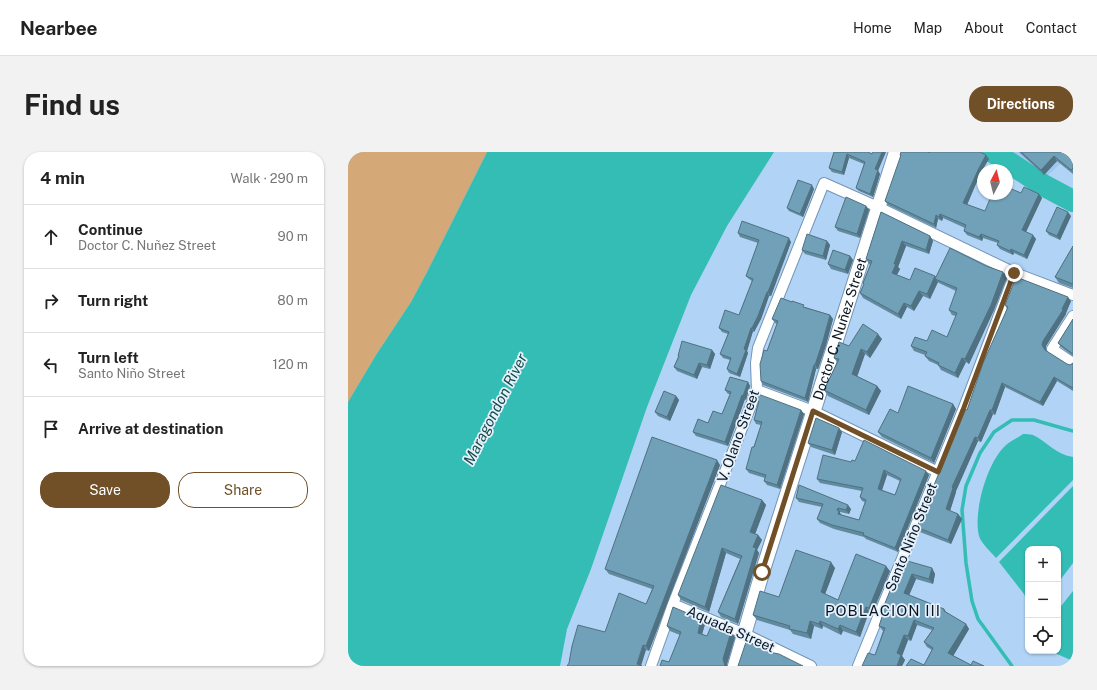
<!DOCTYPE html>
<html lang="en">
<head>
<meta charset="utf-8">
<style>
	:root { --surface:#fff; --page:#f2f2f2; --text:#222; --muted:#767676; --line:#e0e0e0; --accent:#714f27 }
	body { margin:0; font-family:"Public Sans",sans-serif; background:var(--page); color:var(--text) }
	.controls { position:absolute; right:12px; bottom:12px; display:grid; overflow:hidden; border-radius:8px; box-shadow:0 1px 3px #0004 }
	.controls button { width:36px; height:36px; display:grid; place-items:center; padding:0; border:0; border-bottom:1px solid var(--line); background:var(--surface); color:var(--text); font:20px sans-serif }
	.compass { position:absolute; left:629px; top:12px; width:36px; height:36px; border-radius:50%; background:var(--surface); box-shadow:0 1px 3px #0004; rotate:7deg }
	.stop { position:absolute; width:12px; height:12px; margin:-9px; border:3px solid #714f27; border-radius:50%; background:#fff }
	.stop.end { background:#714f27; border-color:#fff; box-shadow:0 1px 4px #0008 }
	.list { margin:0; padding:0; list-style:none }
	h2 { display:flex; justify-content:space-between; align-items:center; height:52px; margin:0; padding:0 16px; font-size:17px }
	h2 small { font-size:13px; font-weight:400; color:var(--muted) }
	.list li { display:grid; grid-template-columns:26px 1fr auto; gap:12px; align-items:center; box-sizing:border-box; height:64px; padding:0 16px; border-top:1px solid var(--line) }
	.list b { display:block; font-size:15px; white-space:nowrap }
	.list p { margin:0; font-size:13px; white-space:nowrap; color:var(--muted) }
	.list em { font-size:13px; font-style:normal; color:var(--muted) }
	.actions { display:flex; gap:8px; padding:12px 16px }
	.actions a { flex:1; padding:9px 0; border:1px solid var(--accent); border-radius:16px; text-align:center; font-size:14px; color:var(--accent) }
	.actions .main { background:var(--accent); color:#fff }
	.icon { flex:none; width:22px; height:22px; fill:none; stroke:currentColor; stroke-width:2; stroke-linecap:round; stroke-linejoin:round }
	.map { position:relative; flex:none; width:725px; height:514px; overflow:hidden; border-radius:16px }
	header { display:flex; align-items:center; gap:24px; box-sizing:border-box; height:56px; padding:0 20px; background:var(--surface); border-bottom:1px solid var(--line) }
	header strong { font-size:19px }
	nav { display:flex; gap:22px; margin-inline-start:auto; font-size:14px }
	.intro { display:flex; align-items:center; justify-content:space-between; box-sizing:border-box; height:96px; padding:0 24px }
	h1 { margin:0; font-size:28px }
	.button { padding:10px 18px; border-radius:16px; background:var(--accent); color:#fff; font-size:14px; font-weight:700 }
	main { display:flex; gap:24px; padding:0 24px }
	aside { flex:1; background:var(--surface); border-radius:16px; box-shadow:0 1px 3px #0004 }
	.map>svg:first-child { display:block }
	.built { fill:#9ec6ee }
	.green { fill:#d5a877 }
	.water { fill:#33bdb4 }
	.lines { fill:none; stroke-linecap:round; stroke-linejoin:round }
	.stream { stroke:#33bdb4; stroke-width:3.5 }
	.river { stroke:#33bdb4; stroke-width:22 }
	.street-casing { stroke:#7495b6; stroke-width:12 }
	.secondary-casing { stroke:#7495b6; stroke-width:16 }
	.street { stroke:#fff; stroke-width:10 }
	.secondary { stroke:#fff; stroke-width:14 }
	.wall { fill:#618a9e; fill-rule:evenodd }
	.shaded-wall { fill:#4f7181 }
	.building { fill:#71a1b8; stroke:#4f7181; fill-rule:evenodd }
	.route { stroke:#714f27; stroke-width:5 }
	.labels { text-anchor:middle; dominant-baseline:central; stroke-width:3.5; stroke-linejoin:round; paint-order:stroke }
	.street-label { font-size:14px; fill:#081521; stroke:#e6f1fc }
	.water-label { font-size:15px; font-style:italic; fill:#124b48; stroke:#e6f1fc }
	.neighbourhood-label { font-size:15px; letter-spacing:1px; fill:#081521; stroke:#e6f1fc }
</style>
</head>
<body>
<header>
<strong>Nearbee</strong>
<nav><a>Home</a><a>Map</a><a>About</a><a>Contact</a></nav>
</header>
<div class="intro"><h1>Find us</h1><a class="button">Directions</a></div>
<main>
<aside>
<h2>4 min<small>Walk · 290 m</small></h2>
<ul class="list">
<li><svg class="icon" aria-label="ahead" viewBox="0 0 24 24"><path d="M12 20V5M6 11l6-6 6 6"/></svg><div><b>Continue</b><p>Doctor C. Nuñez Street</p></div><em>90 m</em></li>
<li><svg class="icon" aria-label="right" viewBox="0 0 24 24"><path d="M7 20v-9h11M14 6l5 5-5 5"/></svg><div><b>Turn right</b></div><em>80 m</em></li>
<li><svg class="icon" aria-label="left" viewBox="0 0 24 24"><path d="M17 20v-9H6M10 6l-5 5 5 5"/></svg><div><b>Turn left</b><p>Santo Niño Street</p></div><em>120 m</em></li>
<li><svg class="icon" aria-label="arrive" viewBox="0 0 24 24"><path d="M6 21V4h12l-3 4 3 4H6"/></svg><div><b>Arrive at destination</b></div></li>
</ul>
<div class="actions"><a class="main">Save</a><a>Share</a></div>
</aside>
<div class="map">
<svg width="725" height="514" viewBox="0 0 725 514">
	<rect width="100%" height="100%" fill="#b0d3f6"/>
	<!-- built -->
	<path class="built" d="M664,0H725L698,25Z"/>
	<!-- green -->
	<path class="green" d="M0,0H139L78,122L63,150L28,203L0,250Z"/>
	<!-- water -->
	<path class="water" d="M139,0H426L379,74L343,143L299,255L243,417L219,477L212,514H0V250L28,203L63,150L78,122Z
		M675,282C678,282 682,282 685,283C699,290 709,303 725,305V328L648,406C643,400 633,391 631,384C625,360 639,311 657,294C662,289 670,286 675,282Z
		M725,334V411L710,431V397H680V451L676,442L651,410Z
		M725,439V509L702,499H710V458Z"/>
	<g class="lines">
		<!-- stream -->
		<path class="stream" d="M664,514L630,467L624,449L618,411L614,358L618,334L632,301L646,280L664,268H686L725,279"/>
		<!-- river -->
		<path class="river" d="M645,0L695,33L725,49"/>
		<!-- street casing -->
		<g class="street-casing">
			<path id="street" d="M725,164L704,197L725,211
				M409,238L465,259L590,320
				M325,452L397,482L463,514
				M303,514L325,452L409,238L408,211L410,196L476,31L530,55L667,121L725,143
				M510,514L615,258L667,121"/>
		</g>
		<!-- secondary casing -->
		<g class="secondary-casing">
			<g id="secondary">
				<path id="s1" d="M387,514L414,421L548,0"/>
			</g>
		</g>
		<!-- street -->
		<use href="#street" class="street"/>
		<!-- secondary -->
		<use href="#secondary" class="secondary"/>
	</g>
	<!-- wall -->
	<path class="wall" d="M485,0H520L532,22L525,45L511,39L508,36L516,12L501,6L496,23L484,20L481,16L486,0Z
		M671,0H722L721,1L725,4V22L709,9L696,23Z
		M552,3L641,7L633,20L619,53L637,59L673,41L691,42L694,46L678,80L688,87L679,107L666,101L665,103L652,97L649,93L650,91L635,86L634,89L619,83L616,79L617,76L595,66L594,69L590,67L588,76L540,53L537,49L553,5Z
		M466,37L455,65L441,59L439,56Z
		M518,54L521,58L512,86L490,79L487,75Z
		M533,60L582,84L585,89L581,102L558,94L550,115L552,117L549,123L562,128L587,124L588,125H659L646,158L621,212L618,210L610,226L593,218L590,213L581,209L577,204V203L566,199L563,194L599,185L608,164L604,163L601,158L608,139L591,131L590,130L582,147L575,144L566,159L559,155L553,167L515,146L512,141L516,133L515,131L522,113L521,112L518,107Z
		M723,64L712,88L701,83L698,79Z
		M390,81L443,90L423,144H421L413,167L406,180L405,179L399,199L400,201L392,225L381,221L379,217L382,208L375,206L372,202L380,182L374,180L371,176L391,163L404,129L401,127L398,124L410,91L392,85Z
		M479,89L482,93L478,108L457,102L454,98Z
		M725,94V136L711,131L707,125Z
		M502,104L505,108L500,122L483,117L480,112Z
		M723,149L718,161V162L698,194V199L719,212L722,213L725,211V239L709,229L695,254L657,235L647,263L645,262L633,290L630,289L608,339V340L602,359L610,362L614,367L603,392L572,380L569,375L619,258L659,157L657,153Z
		M457,155L482,163L485,167L478,193L470,217H468L460,250L415,233L413,229L419,199L429,172L427,171L424,167Z
		M725,167V204L713,195L710,191Z
		M534,187L522,206L517,202L509,224L529,234L533,239L521,263L480,244L476,238L489,210L486,206L501,194Z
		M364,198L367,202L362,217L354,215L349,227L329,219L326,215L330,205V204Z
		M400,230L402,234L398,248L397,247L380,294L348,284L345,280L374,262L382,242H380L377,238Z
		M328,244L331,248L322,269L310,264L307,260Z
		M408,248L453,258L456,262L432,337L419,333L416,329L417,326L401,321L398,317L413,273L408,272L406,268L410,251Z
		M605,252L608,257L586,311L534,285L530,280L550,261Z
		M491,276L494,280L487,303L463,295L460,291Z
		M507,309L581,323L550,400L518,387L516,385L486,377L472,371L469,367L474,355L451,350L448,346L503,357L501,362L492,360V361L493,363L511,368L517,350L514,349L512,345L514,339L472,331L469,327ZM539,323L552,329L547,343L534,338Z
		M372,313L301,499L298,498L219,514L257,480L298,452L304,437L261,422L257,417Z
		M414,348L418,353L407,382L410,383L414,388L409,398L411,401L390,472L373,465L370,460L392,407L378,401L361,460L333,448L330,443Z
		M487,416L477,442L490,448L542,419L524,462L521,460L512,485L495,479L493,483L475,474L474,477L466,474L463,487L445,482L442,478L409,468L405,463L431,445Z
		M584,416L587,422L585,432L568,427L561,443L596,457L599,461L618,472L621,477L605,504L623,513H576L584,498L579,495L576,490L584,478L569,473L563,489L560,488L554,504L557,508L554,514H514L527,503L535,479L531,474L535,464L533,461L553,420Z
		M357,472L354,482L359,484L387,485L379,512V514H312L321,510L332,483L322,479L319,474Z"/>
	<!-- shaded-wall -->
	<path class="shaded-wall" d="M534,0H538L530,19L532,22L525,45L522,42L527,17Z
		M499,2L501,6L496,23L494,20Z
		M638,3L641,7L633,20L618,55L615,51L631,16Z
		M706,4L709,9L696,23L693,18Z
		M464,33L466,37L455,65L452,62Z
		M691,42L694,46L677,82L674,78Z
		M518,54L521,58L512,86L509,82Z
		M720,60L723,64L712,88L709,84Z
		M592,62L595,66L594,69L591,65Z
		M588,63L590,67L588,76L586,72Z
		M633,82L635,86L634,89L631,85Z
		M685,83L688,87L679,107L676,103Z
		M582,84L585,89L581,102L578,98Z
		M441,86L443,90L423,144L420,140Z
		M479,89L482,93L478,108L475,104Z
		M554,89L558,94L550,115L552,117L547,126L544,121L546,112Z
		M663,97L666,101L665,103L662,99Z
		M502,104L505,108L500,122L497,118Z
		M655,120L659,125L646,158L621,212L617,207Z
		M587,124L589,127H587L590,130L582,147L579,142Z
		M571,139L575,144L566,159L563,154Z
		M419,140L421,144L413,167L406,180L404,176Z
		M720,145L723,149L718,161V162L698,194V197L700,202L694,193L695,189L714,157Z
		M556,151L559,155L553,167L550,162Z
		M482,163L485,167L478,193L470,217L467,213Z
		M403,176L405,179L399,199L400,201L392,225L389,222L396,197Z
		M530,182L534,187L522,206L519,200Z
		M513,197L517,202L508,228L504,222Z
		M364,198L367,202L362,217L359,213Z
		M614,206L618,210L610,226L607,221Z
		M351,211L354,215L349,227L346,223Z
		M466,213L468,217L460,250L457,246Z
		M706,225L709,229L695,254L692,250Z
		M400,230L402,234L398,248L395,244Z
		M654,231L657,235L647,263L644,258Z
		M529,234L533,239L521,263L518,258Z
		M394,243L397,247L380,294L377,290Z
		M328,244L331,248L322,269L319,265Z
		M605,252L608,257L586,311L583,306Z
		M453,258L456,262L432,337L429,333Z
		M642,258L645,262L633,290L630,286Z
		M491,276L494,280L487,303L484,298Z
		M627,285L630,289L608,339V340L601,362L598,357L604,335Z
		M369,308L372,313L301,499L298,494Z
		M536,318L539,323L533,341L530,337Z
		M578,319L581,323L550,400L547,396Z
		M414,348L418,353L406,385L402,380Z
		M500,353L503,357L501,362L498,358Z
		M490,356L492,360V361L494,363L490,362L489,358Z
		M610,362L614,367L603,392L600,388Z
		M410,383L414,388L409,398L411,401L390,472L387,467L405,395Z
		M374,396L378,401L361,460L357,455Z
		M483,410L487,416L476,445L473,440Z
		M538,414L542,419L524,462L521,456Z
		M584,416L587,422L585,432L581,427Z
		M564,422L568,427L560,446L556,441Z
		M518,455L521,460L512,485L508,480Z
		M353,467L357,472L353,486L350,481Z
		M566,468L569,473L563,489L560,484Z
		M462,469L466,474L463,487L459,481Z
		M472,469L475,474L474,477L471,472Z
		M618,472L621,477L604,506L600,501Z
		M492,473L495,479L493,483L490,477Z
		M383,480L387,485L379,512V514H377L375,507Z
		M556,483L560,488L554,504L557,508L554,514H549V501Z
		M295,493L298,498L293,514L289,512Z"/>
	<!-- building -->
	<path class="building" d="M486,0H520L524,2L525,0H534L527,17L530,18L522,42L508,36L517,10L499,2L494,20L481,16Z
		M553,0H581V1V0H632L638,3L631,16L615,51L637,59L644,42H659V35L673,41L676,35L691,42L674,78L685,83L676,103L663,97L662,99L649,93L651,89L633,82L631,85L616,79L618,73L592,62L591,65L588,63L586,72L537,49L553,3H552Z
		M673,0H720L725,4V16L723,18L706,4L693,18Z
		M450,28L464,33L452,62L439,56Z
		M498,45L518,54L509,82L487,75Z
		M709,55L720,60L709,84L698,79Z
		M533,60L582,84L578,98L554,89L546,112H548L544,121L562,128L567,116L587,124L579,142L571,139L563,154L556,151L550,162L512,141L516,132L515,131L524,109L518,107Z
		M394,69L441,86L420,140H419L410,164L404,176H403L396,197L398,198L389,222L379,217L383,206L372,202L381,180L371,176L377,158L391,163L405,127L398,124L411,88L390,81Z
		M459,82L479,89L475,104L454,98Z
		M725,94V132L707,125Z
		M602,96L638,114L655,120L643,153L617,207L614,206L607,221L590,213L591,211L577,204L579,200L563,194L567,185L579,189L584,178L599,185L609,161L601,158L609,136L587,127Z
		M485,98L502,104L497,118L480,112Z
		M668,125L720,145L714,157L715,158L695,189L694,193L697,198L719,212L722,213L725,211V236L706,225L692,250L654,231L644,258H642L630,286L627,285L604,335L605,336L598,357L610,362L600,388L569,375L617,257L619,258L635,211L660,155L657,153Z
		M433,146L444,150V149L456,153L455,155L482,163L475,189L467,213H466L457,246L413,229L412,212L416,198L419,199L430,169L424,167Z
		M725,167V202L710,191Z
		M515,172L530,182L519,200L513,197L504,222L529,234L518,258L476,238L491,207L486,206L491,190L501,194Z
		M334,189L364,198L359,213L351,211L346,223L326,215L331,204H330Z
		M382,225L400,230L395,244L394,243L377,290L345,280L350,267L360,271L365,259L374,262L383,240L377,238Z
		M560,234L605,252L583,306L530,280L542,257L550,261Z
		M316,239L328,244L319,265L307,260Z
		M410,242L453,258L429,333L416,329L418,323L398,317L404,295H406L414,270L406,268L411,249L408,248Z
		M468,266L491,276L484,298L460,291Z
		M304,285L369,308L298,494L295,493L289,512L294,514H219L221,511L224,494L230,473L257,480L271,441L298,452L306,434L257,417Z
		M516,288L578,319L547,396L515,383L516,381L484,373L469,367L475,352L448,346L451,333L500,353L498,358L490,356L489,358L491,359L490,362L511,368L518,348L512,345L515,336L469,327L475,303L503,310L504,308L507,309ZM536,318L553,327L547,343L530,337Z
		M373,333L414,348L402,380L410,383L405,395L408,396L387,467L370,460L394,404L374,396L357,455L330,443Z
		M448,398L483,410L473,440L490,448L508,402L538,414L521,456L518,455L508,480L492,473L490,477L472,469L471,472L462,469L459,481L441,477L442,474L405,463L412,439L431,445Z
		M556,408L584,416L581,427L564,422L556,441L596,457V459L618,472L600,501L623,513L625,509L636,514H558L563,507L576,513L585,496L576,490L586,476L566,468L560,484L556,483L549,501L553,503L549,514H514L520,501L527,503L537,476L531,474L535,462L533,461L550,419L553,420Z
		M325,455L353,467L350,481L359,484L364,472L383,480L375,507L377,514H312L314,508L321,510L333,480L319,474Z
		M398,490L419,496L422,498L421,500L431,502L455,514H390Z"/>
	<g class="lines">
		<!-- route -->
		<path class="route" d="M414,420L465,259L590,320L615,258L666,121"/>
	</g>
	<g class="labels">
		<!-- street labels -->
		<g class="street-label">
			<text stroke="none"><textPath href="#s1" startOffset="353">Doctor C. Nuñez Street</textPath></text>
			<text transform="translate(390 284) rotate(-70)">V. Olano Street</text>
			<text transform="translate(563 385) rotate(-68)">Santo Niño Street</text>
			<text transform="translate(383 477) rotate(24)">Aquada Street</text>
		</g>
		<!-- water labels -->
		<g class="water-label">
			<text transform="translate(147 257) rotate(-63)">Maragondon River</text>
		</g>
		<!-- neighbourhood labels -->
		<g class="neighbourhood-label">
			<text x="535" y="458">POBLACION III</text>
		</g>
	</g>
</svg>
<div class="controls">
<button>+</button>
<button>−</button>
<button><svg class="icon" aria-label="locate" viewBox="0 0 24 24"><circle cx="12" cy="12" r="6"/><path d="M12 2v4M12 18v4M2 12h4M18 12h4"/></svg></button>
</div>
<svg class="compass" viewBox="-18 -18 36 36"><path d="M0-13l5 13h-10z" fill="#e53935"/><path d="M0 13l5-13h-10z" fill="#767676"/></svg>
<div class="stop" style="left:414px;top:420px"></div>
<div class="stop end" style="left:666px;top:121px"></div>
</div>
</main>
</body>
</html>
